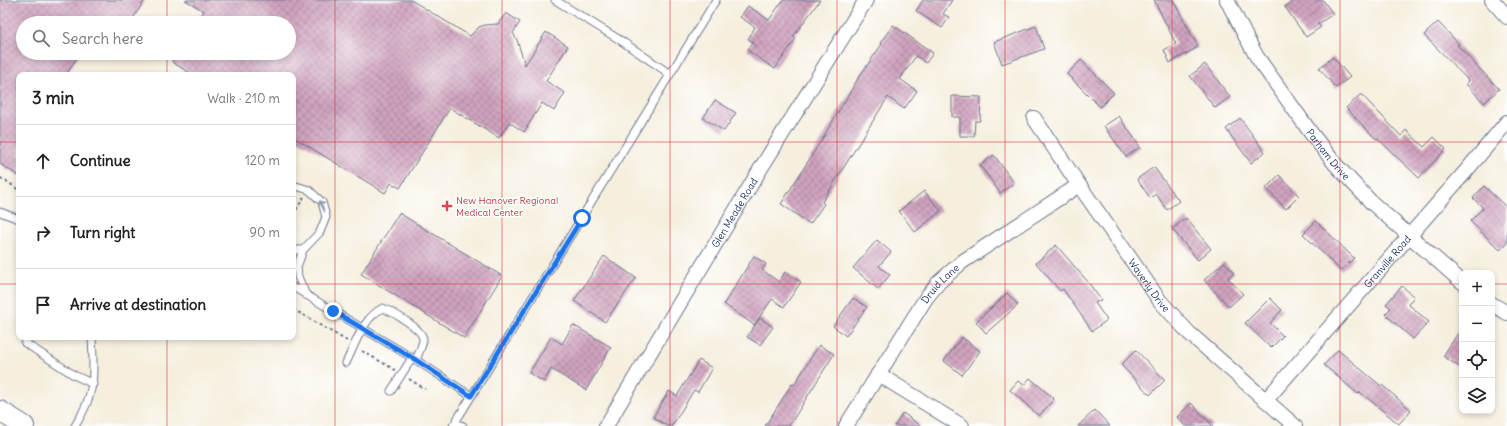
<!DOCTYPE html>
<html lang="en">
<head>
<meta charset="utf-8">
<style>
	:root { --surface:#fff; --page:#f6f6f6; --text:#222; --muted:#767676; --line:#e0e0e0 }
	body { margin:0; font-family:Delius,sans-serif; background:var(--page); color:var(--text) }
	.controls { position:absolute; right:12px; bottom:12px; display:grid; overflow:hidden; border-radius:8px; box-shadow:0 2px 6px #0003 }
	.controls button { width:36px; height:36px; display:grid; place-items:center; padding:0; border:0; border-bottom:1px solid var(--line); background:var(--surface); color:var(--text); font:20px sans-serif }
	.stop { position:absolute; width:12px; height:12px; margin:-9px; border:3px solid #1a73e8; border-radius:50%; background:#fff }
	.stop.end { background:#1a73e8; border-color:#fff; box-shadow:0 1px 4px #0008 }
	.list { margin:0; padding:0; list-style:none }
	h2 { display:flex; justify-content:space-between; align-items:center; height:52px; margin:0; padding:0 16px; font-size:17px }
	h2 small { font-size:13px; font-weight:400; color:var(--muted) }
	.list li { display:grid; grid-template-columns:26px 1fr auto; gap:12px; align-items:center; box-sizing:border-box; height:72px; padding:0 16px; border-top:1px solid var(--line) }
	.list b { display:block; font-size:15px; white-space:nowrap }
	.list em { font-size:13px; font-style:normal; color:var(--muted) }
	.icon { flex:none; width:22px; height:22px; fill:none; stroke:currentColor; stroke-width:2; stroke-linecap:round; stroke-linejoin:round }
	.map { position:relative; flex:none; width:1507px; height:426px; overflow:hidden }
	.search { position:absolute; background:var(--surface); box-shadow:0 2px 6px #0003; left:16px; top:16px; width:280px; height:44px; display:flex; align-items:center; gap:10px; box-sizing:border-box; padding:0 14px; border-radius:22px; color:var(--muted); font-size:15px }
	.panel { position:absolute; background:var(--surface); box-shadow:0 2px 6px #0003; left:16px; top:72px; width:280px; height:268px; border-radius:8px }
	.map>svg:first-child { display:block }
	.building { fill:url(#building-cross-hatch) }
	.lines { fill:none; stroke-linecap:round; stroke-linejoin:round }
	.lane-casing { stroke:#68728b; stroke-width:9 }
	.street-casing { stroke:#68728b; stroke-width:16 }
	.secondary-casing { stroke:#68728b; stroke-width:22 }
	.path { stroke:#68728b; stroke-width:2; stroke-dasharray:3 3; stroke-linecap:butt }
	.lane { stroke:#fff; stroke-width:7 }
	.street { stroke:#fff; stroke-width:14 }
	.secondary { stroke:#fff; stroke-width:20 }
	.oneway { stroke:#8d97ae }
	.route { stroke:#1a73e8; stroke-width:5 }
	.grid { fill:none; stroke:#d62828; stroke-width:1; stroke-opacity:0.55 }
	.health-dot { fill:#e0444e; stroke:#fff; stroke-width:1.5 }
	.labels { text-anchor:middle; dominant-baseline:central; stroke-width:3; stroke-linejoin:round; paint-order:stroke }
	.street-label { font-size:10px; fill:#1b2f5e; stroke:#fff }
	.health-label { font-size:10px; fill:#be3a42; stroke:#fff; text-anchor:start }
</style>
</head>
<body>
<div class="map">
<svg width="1507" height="426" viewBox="0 0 1507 426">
	<defs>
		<pattern id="building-cross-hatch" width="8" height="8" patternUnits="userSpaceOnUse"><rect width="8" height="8" fill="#d0a3be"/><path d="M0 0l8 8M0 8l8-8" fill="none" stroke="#a8859e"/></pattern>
	</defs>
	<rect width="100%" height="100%" fill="#fff"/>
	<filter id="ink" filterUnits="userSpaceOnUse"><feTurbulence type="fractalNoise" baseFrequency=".025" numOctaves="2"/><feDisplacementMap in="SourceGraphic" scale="8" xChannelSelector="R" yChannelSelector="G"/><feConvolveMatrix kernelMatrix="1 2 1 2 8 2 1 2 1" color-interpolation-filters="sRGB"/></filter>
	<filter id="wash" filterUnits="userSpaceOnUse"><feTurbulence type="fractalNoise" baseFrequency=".012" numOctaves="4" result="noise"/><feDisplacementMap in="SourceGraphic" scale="16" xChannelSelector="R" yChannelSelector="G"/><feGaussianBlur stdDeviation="0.9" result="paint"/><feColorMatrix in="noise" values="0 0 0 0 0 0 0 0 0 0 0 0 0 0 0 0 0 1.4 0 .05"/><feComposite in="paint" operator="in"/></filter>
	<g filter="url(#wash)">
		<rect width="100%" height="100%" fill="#f6efde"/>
		<g id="blocks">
			<!-- building -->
			<path class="building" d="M0,0H145L130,23H23V53H80L66,75H19V176L0,164Z
				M185,0H411L470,36L479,27L485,25L498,24L506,13L520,22L513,33L517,40L525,65L546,32L568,46L546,81L565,93L554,111L542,103L524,132L509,122L499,138L450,108L400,188L391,183L385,193L293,137V75H193L172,62L178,53H289V23H196L204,11Z
				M783,0H820L793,37L796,38L775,69L747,50L753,42L748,39L755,27L740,17L748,6L769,20Z
				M923,0H952L943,14L949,17L942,28L916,11Z
				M1154,0H1173L1198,47L1170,63L1164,50L1176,44Z
				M1295,0H1323L1333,14L1318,24L1321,27L1306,37L1285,7Z
				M1438,22L1459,44L1457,45L1499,89L1484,103L1466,84L1469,81L1424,35Z
				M893,25L933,53L926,63L916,56L900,79L917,91L904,109L888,97L822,202L824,204L810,224L781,204L821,141L859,77L882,44L880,43Z
				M1036,26L1044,49L1002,64L994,42Z
				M1333,57L1350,77L1336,88L1319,68Z
				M1081,60L1114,93L1100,107L1067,74Z
				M1205,64L1230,97L1215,108L1190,76Z
				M1361,94L1401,136L1406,130L1424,147L1434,137L1446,149L1419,178L1377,138L1376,139L1346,108Z
				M952,96L981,97L980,121H975L974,136H960V117H952Z
				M715,100L736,113L724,131L703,118Z
				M1119,116L1140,147L1126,157L1104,126Z
				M1240,118L1265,152L1251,163L1226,129Z
				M994,155L1014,183L1000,193L980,165Z
				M1154,167L1179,201L1167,210L1156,194L1150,198L1137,179Z
				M1279,175L1299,196L1286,209L1266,188Z
				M1484,186L1507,208V243L1500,250L1470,221L1483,208L1473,198Z
				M924,191L941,211L915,232L899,211Z
				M399,213L502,276L464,338L361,274Z
				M1186,218L1211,249L1198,260L1172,229Z
				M1316,221L1354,258L1341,271L1303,234Z
				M877,240L891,252L879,266L890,275L878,289L853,268Z
				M1056,245L1088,282L1101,300L1095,303L1107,320L1092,331L1063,289L1060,291L1036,263Z
				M604,256L636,278L605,322L574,301Z
				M754,256L766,264L762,270L779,282L785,272L801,282L784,307L772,299L754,325L724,304Z
				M1224,262L1234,273L1228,278L1243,294L1229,307L1204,280Z
				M1402,286L1414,297L1408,304L1429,322L1413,339L1385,314L1391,308L1386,304Z
				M1007,293L1018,305L986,333L976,322Z
				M853,298L867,307L846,336L833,326Z
				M1270,298L1282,310L1270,323L1283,336L1271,348L1245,323Z
				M760,318L773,327L760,345L747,337Z
				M573,325L611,347L586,390L551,369L544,382L529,373L551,337L562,344Z
				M1462,327V369L1443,356Z
				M962,337L980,351L962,375L944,361Z
				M819,345L834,354L789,426H765L792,384L794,385Z
				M1136,350L1165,380L1150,395L1121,365Z
				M1338,350L1381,386L1382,385L1411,410L1399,424L1360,392L1358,394L1324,365Z
				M699,360L712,368L698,392L694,390L672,426H667L653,417L669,391L677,396Z
				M1030,378L1054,399L1039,416L1010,390L1018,381L1024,385Z
				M1191,403L1213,426H1185L1177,417Z
				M1095,410L1110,426H1078Z
				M903,413L921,426H894Z"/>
		</g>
	</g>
	<g filter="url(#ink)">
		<use href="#blocks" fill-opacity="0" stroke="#68728b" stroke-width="1"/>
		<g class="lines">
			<!-- lane casing -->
			<g class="lane-casing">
				<path id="lane" d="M555,0L620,40L670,74
					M293,185L309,190L322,202L326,217L320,232L303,250L297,267L298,277L306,295
					M0,212L19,219
					M293,250H303
					M293,287L416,360L471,396
					M29,337L25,343L74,375L93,384
					M346,363C355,345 363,317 383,308C392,312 422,328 423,339C423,345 418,354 416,360
					M391,391L412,358
					M455,423L463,426
					M75,426C96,393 94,375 92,337
					M453,426L716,0"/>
			</g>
			<!-- street casing -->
			<g class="street-casing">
				<g id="street">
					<path id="s1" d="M1227,0L1246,37L1257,57L1311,133L1336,165L1371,202L1462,282"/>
					<path d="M1492,0L1507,17"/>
					<path id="s2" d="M1034,118L1079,185L1160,301L1189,333L1295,426"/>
					<path d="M1492,304L1507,313"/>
					<path d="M878,374L962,426"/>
					<path id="s3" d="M1266,400L1466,171L1507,122"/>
					<path id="s4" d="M606,426L761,168L866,0"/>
					<path id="s5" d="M846,426L926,298L939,282L962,262L1079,185"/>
				</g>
			</g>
			<!-- secondary casing -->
			<g class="secondary-casing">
				<path id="secondary" d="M0,411L24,426"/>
			</g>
			<!-- path -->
			<path class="path" d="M0,178L5,180L19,190
				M293,215L304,197
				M293,309L347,341
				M362,351L395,370
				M409,379L425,389"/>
			<!-- lane -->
			<use href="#lane" class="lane"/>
			<!-- street -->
			<use href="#street" class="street"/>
			<!-- secondary -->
			<use href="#secondary" class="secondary"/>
		</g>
		<!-- one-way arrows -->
		<defs><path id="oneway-shaft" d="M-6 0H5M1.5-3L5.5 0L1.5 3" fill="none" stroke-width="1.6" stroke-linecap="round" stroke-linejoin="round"/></defs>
		<use class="oneway" href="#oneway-shaft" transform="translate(322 206) rotate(-114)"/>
	</g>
	<g class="lines" filter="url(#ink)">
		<!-- route -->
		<path class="route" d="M333,311L416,360L471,396L582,218"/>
	</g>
	<!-- grid -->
	<path class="grid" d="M167,0V23M335,0V426M502,0V426M670,0V426M837,0V426M1005,0V426M1172,0V426M1340,0V426M167,53V75M0,142H19M293,142H1507M0,284H19M293,284H1462M1492,284H1507M167,337V426"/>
	<!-- markers -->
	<path class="health-dot" d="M445 200h4v4h4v4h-4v4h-4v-4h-4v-4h4z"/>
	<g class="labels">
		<!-- street labels -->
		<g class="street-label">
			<text stroke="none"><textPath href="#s1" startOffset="185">Parham Drive</textPath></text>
			<text stroke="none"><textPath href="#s4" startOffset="249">Glen Meade Road</textPath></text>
			<text stroke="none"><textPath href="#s3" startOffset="184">Granville Road</textPath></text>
			<text stroke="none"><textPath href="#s5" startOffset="171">Druid Lane</textPath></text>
			<text stroke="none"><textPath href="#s2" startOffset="203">Waverly Drive</textPath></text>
		</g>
		<!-- health labels -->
		<g class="health-label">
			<text x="456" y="200">New Hanover Regional<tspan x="456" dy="12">Medical Center</tspan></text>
		</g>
	</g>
</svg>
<div class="controls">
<button>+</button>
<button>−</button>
<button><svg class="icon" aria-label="locate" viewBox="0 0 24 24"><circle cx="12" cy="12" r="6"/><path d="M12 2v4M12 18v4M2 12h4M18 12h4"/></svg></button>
<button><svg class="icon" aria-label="layers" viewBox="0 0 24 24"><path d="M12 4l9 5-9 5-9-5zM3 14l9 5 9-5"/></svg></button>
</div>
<div class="stop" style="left:582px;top:218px"></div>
<div class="stop end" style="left:333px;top:311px"></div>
<div class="search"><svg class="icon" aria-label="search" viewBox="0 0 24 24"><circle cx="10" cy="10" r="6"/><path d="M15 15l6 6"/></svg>Search here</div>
<section class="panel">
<h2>3 min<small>Walk · 210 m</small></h2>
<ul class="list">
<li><svg class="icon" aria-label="ahead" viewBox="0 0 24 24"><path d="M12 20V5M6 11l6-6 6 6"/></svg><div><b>Continue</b></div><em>120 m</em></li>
<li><svg class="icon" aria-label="right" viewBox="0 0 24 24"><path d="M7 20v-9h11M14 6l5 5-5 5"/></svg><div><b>Turn right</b></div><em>90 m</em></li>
<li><svg class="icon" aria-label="arrive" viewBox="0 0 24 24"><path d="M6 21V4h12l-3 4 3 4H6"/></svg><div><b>Arrive at destination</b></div></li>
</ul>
</section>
</div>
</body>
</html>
